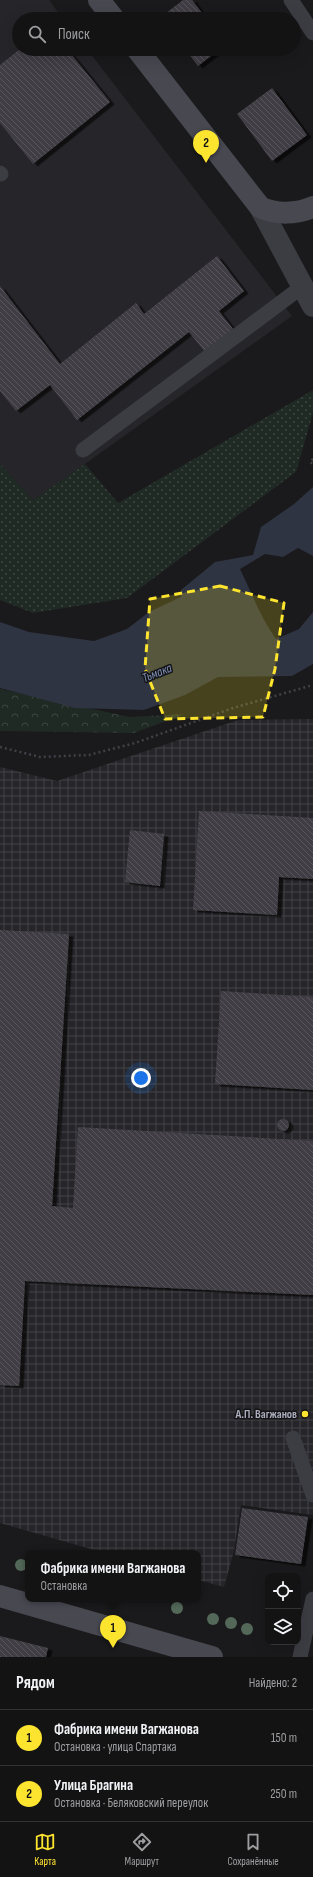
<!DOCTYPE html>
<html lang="ru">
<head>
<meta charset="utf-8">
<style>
	:root { --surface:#141314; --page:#1d1c1d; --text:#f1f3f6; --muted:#9d9ea0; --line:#333234; --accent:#fde42f }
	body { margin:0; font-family:"Sofia Sans Condensed",sans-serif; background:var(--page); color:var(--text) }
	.controls { position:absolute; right:12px; bottom:12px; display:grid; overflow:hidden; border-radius:8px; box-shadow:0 4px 16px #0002 }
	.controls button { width:36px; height:36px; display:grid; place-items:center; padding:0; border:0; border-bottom:1px solid var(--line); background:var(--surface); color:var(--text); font:20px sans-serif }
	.you { position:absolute; left:141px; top:1078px; width:14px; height:14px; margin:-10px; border:3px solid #fff; border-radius:50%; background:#1a73e8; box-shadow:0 0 0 6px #1a73e833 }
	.badge { display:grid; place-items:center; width:26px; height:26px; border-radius:50%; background:var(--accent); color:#111; font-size:13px; font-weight:700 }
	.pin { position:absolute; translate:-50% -33px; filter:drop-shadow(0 1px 2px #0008) }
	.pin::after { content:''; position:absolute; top:21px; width:14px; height:12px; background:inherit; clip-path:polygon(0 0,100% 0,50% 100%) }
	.popup { position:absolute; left:25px; top:1550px; width:176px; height:52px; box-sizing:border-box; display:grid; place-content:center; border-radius:8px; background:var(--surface); filter:drop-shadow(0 1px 3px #0005); font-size:13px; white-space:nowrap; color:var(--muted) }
	.popup b { font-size:15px; color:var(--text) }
	.popup::after { content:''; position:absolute; left:50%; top:100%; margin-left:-8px; border:8px solid transparent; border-top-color:var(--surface) }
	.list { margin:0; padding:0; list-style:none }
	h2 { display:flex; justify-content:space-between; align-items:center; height:52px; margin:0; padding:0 16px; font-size:17px }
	h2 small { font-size:13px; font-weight:400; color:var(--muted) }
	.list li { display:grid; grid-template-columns:26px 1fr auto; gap:12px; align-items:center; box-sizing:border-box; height:56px; padding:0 16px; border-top:1px solid var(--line) }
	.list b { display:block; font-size:15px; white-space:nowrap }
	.list p { margin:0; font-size:13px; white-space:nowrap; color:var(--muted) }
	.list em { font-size:13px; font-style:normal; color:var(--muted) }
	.icon { flex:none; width:22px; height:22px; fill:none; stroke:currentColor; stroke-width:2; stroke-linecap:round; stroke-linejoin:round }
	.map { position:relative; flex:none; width:313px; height:1657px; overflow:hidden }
	.search { position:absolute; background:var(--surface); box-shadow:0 4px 16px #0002; left:12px; right:12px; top:12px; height:44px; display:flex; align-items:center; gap:10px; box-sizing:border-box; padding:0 14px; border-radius:22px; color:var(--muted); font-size:15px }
	.sheet { height:164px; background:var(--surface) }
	nav { display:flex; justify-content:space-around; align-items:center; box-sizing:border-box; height:56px; border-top:1px solid var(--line); background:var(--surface); font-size:11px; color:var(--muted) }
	nav a { display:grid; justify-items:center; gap:2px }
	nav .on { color:var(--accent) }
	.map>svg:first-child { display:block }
	.built { fill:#262529 }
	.industrial { fill:url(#industrial-grid) }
	.grass { fill:url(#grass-dots) }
	.forest { fill:url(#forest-crowns) }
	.water { fill:#2e3441 }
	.building { fill:url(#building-back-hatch); filter:url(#shadow) }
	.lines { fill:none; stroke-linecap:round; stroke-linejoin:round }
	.path { stroke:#404048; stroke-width:2.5; stroke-dasharray:2 3; stroke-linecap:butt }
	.lane { stroke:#3c3c43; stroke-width:15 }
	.street { stroke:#3c3c43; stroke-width:22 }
	.secondary { stroke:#484851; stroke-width:22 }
	.tree { fill:#536859 }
	.marked { fill:#fde42f; fill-opacity:0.2; stroke:#fde42f; stroke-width:3; stroke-dasharray:8 5; stroke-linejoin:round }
	.poi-dot { fill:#fde42f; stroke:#141417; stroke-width:1.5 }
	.labels { text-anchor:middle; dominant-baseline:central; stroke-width:3; stroke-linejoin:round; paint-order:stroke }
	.poi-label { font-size:12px; font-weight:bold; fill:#abacbc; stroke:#141417; text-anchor:end }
	.water-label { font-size:13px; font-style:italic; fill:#8092b8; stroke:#141417 }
</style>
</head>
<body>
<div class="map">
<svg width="313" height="1657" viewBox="0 0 313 1657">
	<defs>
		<pattern id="industrial-grid" width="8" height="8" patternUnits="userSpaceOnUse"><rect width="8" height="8" fill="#262529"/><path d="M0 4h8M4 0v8" fill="none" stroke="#434246"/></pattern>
		<pattern id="grass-dots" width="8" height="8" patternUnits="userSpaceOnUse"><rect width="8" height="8" fill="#202a24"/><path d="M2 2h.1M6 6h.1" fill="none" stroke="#3e4642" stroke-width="1.8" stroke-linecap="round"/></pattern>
		<pattern id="forest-crowns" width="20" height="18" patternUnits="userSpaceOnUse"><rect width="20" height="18" fill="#202a24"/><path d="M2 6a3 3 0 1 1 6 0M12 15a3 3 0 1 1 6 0" fill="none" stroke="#3e4642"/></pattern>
		<pattern id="building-back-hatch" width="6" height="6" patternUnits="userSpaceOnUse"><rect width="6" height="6" fill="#3f3e44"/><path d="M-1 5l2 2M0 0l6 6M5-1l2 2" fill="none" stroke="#58575d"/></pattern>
		<filter id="shadow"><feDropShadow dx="4.5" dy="2.5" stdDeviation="0" flood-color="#0009"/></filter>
	</defs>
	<rect width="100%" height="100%" fill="#1a191b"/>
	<!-- built -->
	<path class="built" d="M0,0H49L63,19H19V49H87L292,316L85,464L33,500L0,464Z"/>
	<!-- industrial -->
	<path class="industrial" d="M313,719V1515L241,1505L234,1551L224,1587L198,1580V1553H105L0,1523V767L57,781L238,720Z"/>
	<!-- grass -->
	<path class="grass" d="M313,390V413L296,472L127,598L33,613L0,600V464L33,500L85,464L118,503Z"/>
	<!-- forest -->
	<path class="forest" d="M0,689L130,717L185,714L134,733L0,731Z"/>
	<!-- water -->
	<path class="water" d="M313,487V556L298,548L283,557L265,554L240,569C252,593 260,617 276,639L299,629L313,612V664L292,676L218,677L185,695L144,710L75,708L0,688V622L29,632L94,641L127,629L149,612L181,597V590L215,562L253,555L261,527L294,504Z"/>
	<!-- building -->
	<path class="building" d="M183,0H192L207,19H162L161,17Z
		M20,49H67L110,102L33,164L0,123V65Z
		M185,49H220L198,66Z
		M272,88L307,135L272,161L237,114Z
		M217,256L244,291L219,311L233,329L205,352L189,332L77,420L50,385L16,411L0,391V286L60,364L136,303L144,314Z
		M199,811L313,818V879L279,877L277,915L193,910Z
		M130,830L164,834L160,886L125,882Z
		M0,930L69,934L52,1206L73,1208L78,1127L313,1141V1295L25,1281L19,1386L0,1385Z
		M221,991L313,997V1090L215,1084Z
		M277 1125a6 6 0 1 1 12 0a6 6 0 1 1-12 0Z
		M242,1508L308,1517L301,1564L235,1555Z
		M0,1636L48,1648L46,1657H0Z"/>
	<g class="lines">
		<!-- path -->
		<path class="path" d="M313,459L310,462L313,464
			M0,747L40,757L89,755L135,743L233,708L313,685"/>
		<!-- lane -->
		<path class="lane" d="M291,0L313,33
			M0,173L1,174
			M83,450L303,286
			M293,1438L313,1495
			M300,1657L313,1599"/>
		<!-- street -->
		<path class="street" d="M260,207L313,306"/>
		<!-- secondary -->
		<path class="secondary" d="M99,0L114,19
			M137,49L260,207C276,215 297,214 313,207
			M0,1596L212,1657"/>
	</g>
	<!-- trees -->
	<g class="tree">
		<circle cx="21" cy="1565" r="6"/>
		<circle cx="177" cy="1608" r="6"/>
		<circle cx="213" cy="1619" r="6"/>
		<circle cx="231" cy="1623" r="6"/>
		<circle cx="247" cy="1629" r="6"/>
	</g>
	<!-- marked area -->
	<path class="marked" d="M220,586L284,603L275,669L263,717L165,719L145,669L150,599Z"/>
	<!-- markers -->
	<circle class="poi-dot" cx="305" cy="1414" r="4"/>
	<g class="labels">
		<!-- poi labels -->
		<g class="poi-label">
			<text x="297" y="1414">А.П. Вагжанов</text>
		</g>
		<!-- water labels -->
		<g class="water-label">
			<text transform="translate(157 673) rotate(-22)">Тьмака</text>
		</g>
	</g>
</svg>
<div class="controls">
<button><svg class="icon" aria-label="locate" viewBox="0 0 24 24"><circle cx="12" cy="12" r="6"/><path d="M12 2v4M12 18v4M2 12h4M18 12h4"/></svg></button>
<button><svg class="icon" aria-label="layers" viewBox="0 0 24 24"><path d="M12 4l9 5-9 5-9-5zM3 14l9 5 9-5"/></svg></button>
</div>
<div class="you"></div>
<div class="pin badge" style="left:113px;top:1648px">1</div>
<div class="popup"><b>Фабрика имени Вагжанова</b>Остановка</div>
<div class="pin badge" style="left:206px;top:163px">2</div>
<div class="search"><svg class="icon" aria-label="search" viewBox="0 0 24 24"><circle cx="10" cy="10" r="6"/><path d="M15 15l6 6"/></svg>Поиск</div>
</div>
<section class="sheet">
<h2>Рядом<small>Найдено: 2</small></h2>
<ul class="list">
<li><span class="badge">1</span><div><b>Фабрика имени Вагжанова</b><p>Остановка · улица Спартака</p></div><em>150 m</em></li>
<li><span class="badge">2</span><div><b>Улица Брагина</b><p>Остановка · Беляковский переулок</p></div><em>250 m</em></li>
</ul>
</section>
<nav>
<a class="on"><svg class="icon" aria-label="map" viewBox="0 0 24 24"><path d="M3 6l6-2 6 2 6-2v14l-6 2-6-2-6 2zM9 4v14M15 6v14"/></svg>Карта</a>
<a><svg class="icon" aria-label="directions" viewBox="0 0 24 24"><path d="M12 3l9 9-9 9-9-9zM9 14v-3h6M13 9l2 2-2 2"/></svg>Маршрут</a>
<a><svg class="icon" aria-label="saved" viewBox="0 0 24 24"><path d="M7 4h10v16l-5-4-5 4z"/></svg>Сохранённые</a>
</nav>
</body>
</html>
